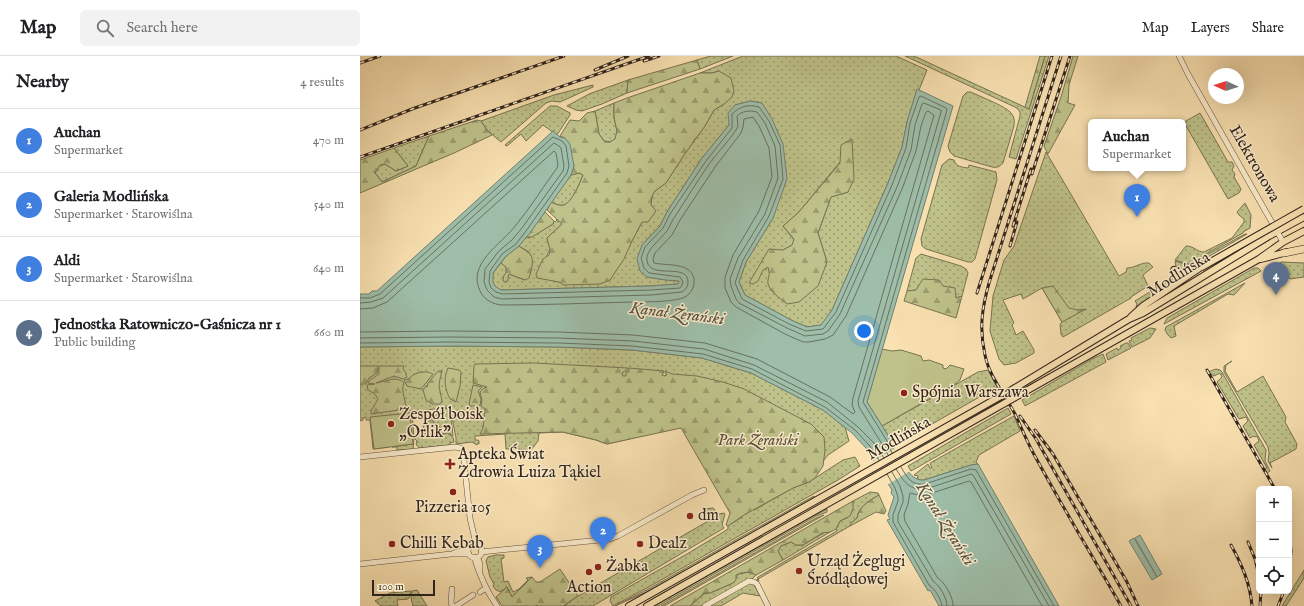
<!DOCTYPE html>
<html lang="en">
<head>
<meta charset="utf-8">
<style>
	:root { --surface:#fff; --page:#f2f2f2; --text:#202124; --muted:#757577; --line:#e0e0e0; --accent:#7c3aed }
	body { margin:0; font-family:"IM FELL English",serif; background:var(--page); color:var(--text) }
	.controls { position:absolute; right:12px; bottom:12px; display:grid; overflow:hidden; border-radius:6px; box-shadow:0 4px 16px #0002 }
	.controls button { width:36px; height:36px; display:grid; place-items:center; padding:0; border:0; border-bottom:1px solid var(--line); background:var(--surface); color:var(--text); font:20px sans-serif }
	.compass { position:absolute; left:848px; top:12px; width:36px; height:36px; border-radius:50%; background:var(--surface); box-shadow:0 4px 16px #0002; rotate:273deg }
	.scale { position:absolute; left:12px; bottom:10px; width:63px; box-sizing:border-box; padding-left:4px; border:2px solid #31241c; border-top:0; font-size:11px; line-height:14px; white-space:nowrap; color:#31241c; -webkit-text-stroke:3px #fbeccc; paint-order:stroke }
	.you { position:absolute; left:504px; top:275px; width:14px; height:14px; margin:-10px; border:3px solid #fff; border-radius:50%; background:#1a73e8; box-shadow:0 0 0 6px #1a73e833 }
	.badge { display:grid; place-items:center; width:26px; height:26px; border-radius:50%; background:var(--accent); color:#fff; font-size:13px; font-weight:700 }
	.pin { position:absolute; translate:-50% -33px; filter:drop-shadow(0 1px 2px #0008) }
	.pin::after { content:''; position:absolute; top:21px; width:14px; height:12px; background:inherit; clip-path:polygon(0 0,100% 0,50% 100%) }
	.popup { position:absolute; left:728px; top:63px; width:98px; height:52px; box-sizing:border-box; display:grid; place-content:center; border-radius:6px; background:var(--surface); filter:drop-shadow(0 1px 3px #0005); font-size:13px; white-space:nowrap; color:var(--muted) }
	.popup b { font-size:15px; color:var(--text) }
	.popup::after { content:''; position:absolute; left:50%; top:100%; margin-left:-8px; border:8px solid transparent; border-top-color:var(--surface) }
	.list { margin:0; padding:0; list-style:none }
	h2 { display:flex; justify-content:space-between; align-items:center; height:52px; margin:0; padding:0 16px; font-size:17px }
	h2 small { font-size:13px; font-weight:400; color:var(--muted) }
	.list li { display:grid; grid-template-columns:26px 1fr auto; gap:12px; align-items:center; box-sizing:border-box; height:64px; padding:0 16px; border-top:1px solid var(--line) }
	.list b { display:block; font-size:15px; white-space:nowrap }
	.list p { margin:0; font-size:13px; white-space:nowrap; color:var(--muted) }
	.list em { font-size:13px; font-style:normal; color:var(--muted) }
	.icon { flex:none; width:22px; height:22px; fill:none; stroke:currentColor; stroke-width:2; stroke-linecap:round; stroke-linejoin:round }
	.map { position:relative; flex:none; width:944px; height:550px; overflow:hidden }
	header { display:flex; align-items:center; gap:24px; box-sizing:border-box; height:56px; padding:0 20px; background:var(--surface); border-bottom:1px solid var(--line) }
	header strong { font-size:19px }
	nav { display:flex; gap:22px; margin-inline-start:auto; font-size:14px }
	.search { width:280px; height:36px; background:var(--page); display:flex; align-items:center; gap:10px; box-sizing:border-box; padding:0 14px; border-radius:6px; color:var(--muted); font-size:15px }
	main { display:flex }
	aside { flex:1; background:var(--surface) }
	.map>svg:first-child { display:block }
	.green { fill:url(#green-dots); stroke:#787353; fill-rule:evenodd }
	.forest { fill:url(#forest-firs); stroke:#787353 }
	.pitch { fill:#bfc28a; stroke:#787353 }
	.water { fill:#9ebea9; stroke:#728071 }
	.pier { fill:#f9e1b1 }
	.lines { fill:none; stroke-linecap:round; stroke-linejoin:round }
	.shore { stroke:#687162; stroke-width:1 }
	.minor-casing { stroke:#635341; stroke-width:6 }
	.major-casing { stroke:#31241c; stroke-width:8 }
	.highway-casing { stroke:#31241c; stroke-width:8 }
	.minor { stroke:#fbeccc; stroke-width:5 }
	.major { stroke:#f9e1b1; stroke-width:6 }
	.highway { stroke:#f9e1b1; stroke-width:7 }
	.rail-casing { stroke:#31241c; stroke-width:3 }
	.rail { stroke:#fbeccc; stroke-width:1.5; stroke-dasharray:4.5; stroke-linecap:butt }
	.major-bridge-casing { stroke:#31241c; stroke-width:8; stroke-linecap:butt }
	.major-bridge { stroke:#f9e1b1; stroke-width:6 }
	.poi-dot { fill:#8f2418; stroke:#fbeccc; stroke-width:1.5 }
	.labels { text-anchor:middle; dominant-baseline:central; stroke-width:3; stroke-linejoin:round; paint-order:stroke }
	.street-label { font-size:16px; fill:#31241c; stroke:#fbeccc }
	.poi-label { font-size:16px; fill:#31241c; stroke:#fbeccc; text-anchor:start }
	.park-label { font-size:16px; font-style:italic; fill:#5c533d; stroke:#fbeccc }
	.water-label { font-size:17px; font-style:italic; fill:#525246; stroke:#fbeccc }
</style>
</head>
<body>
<header>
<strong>Map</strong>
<div class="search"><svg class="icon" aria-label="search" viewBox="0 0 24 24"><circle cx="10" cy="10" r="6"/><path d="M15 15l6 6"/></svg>Search here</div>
<nav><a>Map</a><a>Layers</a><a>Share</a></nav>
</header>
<main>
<aside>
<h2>Nearby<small>4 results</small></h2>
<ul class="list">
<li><span class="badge" style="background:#3f7fe0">1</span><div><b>Auchan</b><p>Supermarket</p></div><em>470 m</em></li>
<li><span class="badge" style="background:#3f7fe0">2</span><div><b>Galeria Modlińska</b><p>Supermarket · Starowiślna</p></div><em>540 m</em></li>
<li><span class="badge" style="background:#3f7fe0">3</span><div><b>Aldi</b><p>Supermarket · Starowiślna</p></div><em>640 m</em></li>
<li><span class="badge" style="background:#5c6f8a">4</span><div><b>Jednostka Ratowniczo-Gaśnicza nr 1</b><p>Public building</p></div><em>660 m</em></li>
</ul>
</aside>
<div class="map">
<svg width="944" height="550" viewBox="0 0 944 550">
	<defs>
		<pattern id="green-dots" width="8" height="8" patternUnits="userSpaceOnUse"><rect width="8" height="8" fill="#bfc28a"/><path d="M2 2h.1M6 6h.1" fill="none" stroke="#9c9d70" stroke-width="1.8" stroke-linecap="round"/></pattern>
		<pattern id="forest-firs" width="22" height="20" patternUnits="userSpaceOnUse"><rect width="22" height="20" fill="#bfc28a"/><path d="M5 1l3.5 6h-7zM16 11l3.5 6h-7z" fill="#9c9d70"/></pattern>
	</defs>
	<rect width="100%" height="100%" fill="#f9e1b1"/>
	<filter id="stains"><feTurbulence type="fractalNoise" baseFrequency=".005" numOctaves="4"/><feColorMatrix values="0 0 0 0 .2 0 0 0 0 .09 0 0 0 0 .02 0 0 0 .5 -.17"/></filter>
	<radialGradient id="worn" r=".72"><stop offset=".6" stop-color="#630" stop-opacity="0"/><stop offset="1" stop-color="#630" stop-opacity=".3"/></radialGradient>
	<!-- green -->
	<path class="green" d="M351,0H373L340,13L337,4Z
		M383,0H536L567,14L559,34H557L547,66L542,91L528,127L472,254L462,269L447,271L431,264L385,239L379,226L386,206L413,162L402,47L391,45L375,49L369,69L342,102L307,156L300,170L282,189L287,221L306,224L319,225V228L291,230L141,234C134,232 131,225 133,218C134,215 139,210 141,207L146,211L148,221L149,218L165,224C173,214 173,207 169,196L159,190L166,181L169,182L193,168L194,165L195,166L197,164L196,163L199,165L202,168L187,182L190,193L177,221L199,226L272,185L291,149L292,140L295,135L306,127L324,99L345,70L354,54L364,48L359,15L352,17H340ZM480,106L488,136L471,141L458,177L467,206L410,218L408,211L403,214L423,194L433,189L434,184L423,170L438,157Z
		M545,0H554L669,53L685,0H689L656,103L649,101L660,60V56L657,52Z
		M268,24L267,37L242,48L222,55L216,54L207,50L229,38Z
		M233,29V31L200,46L192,45L186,47L141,86L127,74L121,65L194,39Z
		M607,36H611C620,41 650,51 653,60C655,63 654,67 654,70L643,107C639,111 637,112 632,111L594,100L590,96L588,90L603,40Z
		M254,47V61L257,75L255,83L250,86L244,85L239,78L235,55Z
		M190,50H197L210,57V59L197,79L183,69L166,85L161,78L147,90L145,89Z
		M840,57L868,106H872L874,110L872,114L875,118L874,121L881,133L879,137L868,143L825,68L826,65Z
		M69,80L56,110L22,126L15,117L20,109L25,108L36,115L48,110L34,92Z
		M686,96L759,220L766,216L767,212C775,212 781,206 789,207L793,211L783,219L788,230L771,241V242L703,281L701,278L700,268L702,266L682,232L663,243L661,238L643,244L654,267L652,269L656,279L663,275L674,294V297L656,307L644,309L639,303L630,275L633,240L644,204L654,190Z
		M589,103L594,104C596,111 602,111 608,112L609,109L636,116L637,124L615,203L612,206H608L566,193L562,190L561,183L582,109Z
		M219,117L223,119C220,126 213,146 204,149C200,150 195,148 191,146L211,119Z
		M885,147L891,159L890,172L883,176V177L828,208L815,204L826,190C834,190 837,196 844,196L872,182L884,166V163L879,159L877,156Z
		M885,178H887L826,214L822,215L816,211L815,205L828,209Z
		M561,198L601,210L606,213L608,217L602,240L596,242L594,232L547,235L556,202Z
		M922,206L944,207V221L930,223L925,216L911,214L917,208Z
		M894,212H898L901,215L804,268L807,262Z
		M816,218L823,220L776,251L777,248L775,245L806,226L813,223Z
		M885,227L874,239L868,238L814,270L816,280L811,282L808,279L805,274L806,271Z
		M790,272L796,273L790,282L772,291L769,285L772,284L771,282Z
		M766,287H768L771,292L748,304L746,298L757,292L758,294L761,292L760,290Z
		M89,290L198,291L272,294L342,302L391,317L463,354L485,371L489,385L468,399L452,419L394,454L433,432L449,426L483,404L495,401L500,410L478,424L294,528L253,550L250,545L251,541L327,498L365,475L368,473V470L382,461L325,372L321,371L247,388L236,384L203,376L179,377L178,385L171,394C162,394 155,392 146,393L145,378L115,380V384H118L119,385V388L118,387L117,389L112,386L96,388V382L90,351L52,356L54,383L53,393L37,394V391H32L53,388H29V391L13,393L10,364H6V361L3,362V364L0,365V291Z
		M743,298L746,306L665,350L662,344L734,302Z
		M872,305L866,309L865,315L877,336L903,320L926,361L925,366L937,388L936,393L910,407L912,412L908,405L909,397L908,391L864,316V310Z
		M856,313L860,314L862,316L906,394L905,405L910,415L907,417L904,413L907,412L894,389L899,385L897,380L895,381L894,380L890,382L883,370L888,365L886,361L879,363L857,326L862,321L860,317L854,320L848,316Z
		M628,314L637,331L544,384L535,380L534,381L542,385L536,388H534L533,384H531L522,370L618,316Z
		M90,352L93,380L82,373L71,363L83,353Z
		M648,352L651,358L551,415L548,410Z
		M654,360L660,375L619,399L616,406L618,408L611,409L564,424H560L557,423L558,420L554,419L568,408L570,412H572L570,407Z
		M70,364L85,376V377L78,378H65L63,369Z
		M87,377L93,381L94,386L90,387V389L59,392L56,388L57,385L55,383L56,379L79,380Z
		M510,436L518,437L519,439C509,445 499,450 497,462C495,465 491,466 490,470L398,523L399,525L397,524L398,521L477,475L476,473L480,465L487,462L492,456L493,445Z
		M454,440V441L450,444L293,533L255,550L292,531Z
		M353,452L359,458L364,457L365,458L362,469L364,472L233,550H204L218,540L350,464L344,453Z
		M467,453V456L456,460L298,550H294L451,461Z
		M464,459L304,550H301L456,462Z
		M465,476H470L423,504L418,495L421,490L431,486L436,489H443Z
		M136,499H144V502L141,503L144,526L148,525L153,536L159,533L168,524L166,522L172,521L152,541L147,531L141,536L136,534L133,530L134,528L130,521L126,505L128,501Z
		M944,514V522L926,550H922Z
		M389,516L396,519L392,523L386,524L341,550H330L345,537H350L373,527L378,518Z
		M390,527L394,528L400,540L383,537L361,550H349Z
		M57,534L67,550H53L51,542L52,535Z
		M51,535L50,540L48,543L37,544L38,550H21L15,545L30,537Z"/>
	<!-- forest -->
	<path class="forest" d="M680,0H685L669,53L665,51Z
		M713,0H718L709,29L708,47L715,49L688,98L684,90L701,41Z
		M337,4L340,13L267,37L268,24Z
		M359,15L371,22L374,35L372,41L364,48L354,54L345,70L324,99L306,127L295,135L292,140L291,149L296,155L288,166H282L272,185L264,203L250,224L240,228L203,229L199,226L177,222L176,218L183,203L189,199L190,194L187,182L202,168L187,154L191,146C195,148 200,150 204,149C212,146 220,127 223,119L219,117L211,119L214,110L205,82L200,80L210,64L219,65L227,57L235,55L239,78L244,85L250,86L255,83L257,75L254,61V47L267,42L340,17H352Z
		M117,64L121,65L127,74L132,79L94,97L0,137V104L34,92L48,110L36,115L25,108L20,109L15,117L22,126L56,110L69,80Z
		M492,83L494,123L488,136L471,141L458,177L467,206L458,230L439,246L427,248C421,243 410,236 408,228C407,222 411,221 408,211L403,214L398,225L393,228L389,227L409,193L423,194L432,189L434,183L423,170L438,157L480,107L481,89Z
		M185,156L194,165L193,168L172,181H166Z
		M159,190C162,193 168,195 170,198C175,204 171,215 169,222L165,224L149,218L148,221V225L144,226L143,224L144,219L146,217V211L141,207L145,201Z
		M563,223L579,224L583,230L595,232L596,242L602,240L596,262L544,245L547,235L556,234Z
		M693,230L709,252L718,254L726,253L702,266L682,232Z
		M174,307L268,312L267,314L263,316L262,318L263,320H266V316H269V312L304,315L302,319L304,320L307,319L305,315L312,318L337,320L363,326L384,333L451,368L464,381L465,394L463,410L455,422L449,426L433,432L384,459L368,470L366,469L370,457L321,372L247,388L236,384L203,376L120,378L123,372L125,353L121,350L122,344L120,336L124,332L127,331L113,327L114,310L115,308Z
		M0,310H18L17,317L9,322L6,328H0Z
		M19,310H44L43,313L46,317V319L47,321L43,323L34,320L16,327C25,326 37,319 44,327C40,336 47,344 45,352L39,354L11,358V355L18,343L15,338L8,334L7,329L15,328L8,327L9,325L19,318Z
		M88,312L99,314L101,316L100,330L96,346L90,343C85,333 83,323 88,312Z
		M78,315H82L80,323L79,330L82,345L80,348H72L66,344L63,334L66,330L67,331L68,327Z
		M60,316H68L73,318L61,333L47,330L44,324L48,323H49L53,319Z
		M113,329L122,331L118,335L121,343L120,350H110L109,348Z
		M519,439L526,455L524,458L516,456L490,470L491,467L497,462C499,450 509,445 519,439Z
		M493,445V453L490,460L480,465L476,473L470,476L462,477L443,489H436L431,486L421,490L418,495L423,504L396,519L389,516L381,517L376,519V524L373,527L350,537H344L330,550H310Z
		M200,513L218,540L203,550H178L177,549L175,550H142L136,541L147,531L152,541L172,521L176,526H180Z"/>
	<!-- pitch -->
	<path class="pitch" d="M522,293L532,295L541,294L561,300L563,305L569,304L583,309V312L586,313L590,309L604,313L600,324L595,328L522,370L507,346Z
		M50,357L53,388L14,393L10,361Z"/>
	<!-- water -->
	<path class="water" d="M557,33L593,50L507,346L531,384L532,390C540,401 549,426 564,424L611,409L618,408L699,550H579L570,534L568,535L527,464L530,463L528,459L534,441L531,437L532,434L506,392L492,377L463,354L391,317L342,302L272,294L198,291L89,290L0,291V238H9L12,235H17L193,75L200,81L205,82L210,88L214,110L211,119L170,177L159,190L145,201L133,217V226L135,230L141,234L291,230L318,228L319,225L306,224L287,221L280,215L277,203L282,189L300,170L307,156L342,102L369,69L368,57L375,49L390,45L402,47L412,63L423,88L427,123L413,162L386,206L379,226L385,239L431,264L447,271L461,269L472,254L528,127L542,91L547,66Z
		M780,479L802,518L797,521L775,482Z
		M774,482L797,521L792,524L769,485Z"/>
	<!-- pier -->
	<path class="pier" d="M536,392L550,415L527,429L513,405Z"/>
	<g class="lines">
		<!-- shore -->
		<path class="shore" d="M0,242H10L20,238L193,81L202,85L206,90L209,110L207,117L166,175L156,188L142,198L130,215L129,226L131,232L136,236L142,238L291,234L320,232L322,229L323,226L320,221L289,217L284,212L281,202L285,191L303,172L310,158L346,105L372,72V58C380,50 389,48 399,51L409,65L420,89L423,123L409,160L383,204L375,227L382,243L429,268L446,275L463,273L476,256L532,129L546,92L550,67L559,41L561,40L586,52L587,54L503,346L527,385L532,397
			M0,247L11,246L23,242L194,87L199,90L201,92L204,110L203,115L162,172L152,184L139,195L125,213L124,226L127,234L134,241L142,243L291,239L322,236C325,234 328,231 328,226C328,206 290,224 287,205C286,199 290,193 294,189C298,184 303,180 307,175C310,170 312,164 316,159C327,142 338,124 349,108C358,96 368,86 376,74L378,70L377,60C382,55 390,54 397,56L405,67L415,90L418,122L405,158L378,202L370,223L371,230L376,243L379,247L427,272L445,280L463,278L468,275L480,258L537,131L551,94L555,69L562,48L564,47L581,54V56L498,345L499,351L522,388L528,399
			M0,253L13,252L27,246L194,95L196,97L198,109L197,112C183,131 171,151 156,169C142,188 105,208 121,237C125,244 133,248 141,249C185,249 229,247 273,246C284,246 316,246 325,241C331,238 335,230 334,223C331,206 307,210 294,207L293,203L295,197L312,179L320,164L355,111L381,77L383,71L384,63L393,61L399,70L409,92L412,121L399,155L373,199L365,221V232L371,246L376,251L425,278L443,286H449L465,283L473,279L486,260L542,133L556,95L561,70L566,56L568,55L574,59L493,342L492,349L495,356L493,358L470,341L397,303L345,287L273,279L198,276L89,275L0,276
			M0,282L89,281L198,282L273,285L344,293L394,309L467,346L498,371L513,386L524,402
			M0,287L89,286L198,287L272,290L343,298L392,313L465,351L495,374L509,389L519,404
			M541,411C547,421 551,430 565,428L611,413L616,414L694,550
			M536,413C544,426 550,435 566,433L611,418L613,419L689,550
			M532,416L540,430L543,440V446L538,459V466L573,525C580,530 587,542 587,550
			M527,418L535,432L538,441V445L533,459V466L569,529C575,533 581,543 582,550
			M593,550C593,540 585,527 577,521L545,465L544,459L548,448L550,437L558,439H566L609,425L611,426L682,550"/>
		<!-- minor casing -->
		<g class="minor-casing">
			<path id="minor" d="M819,0L828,18L923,186
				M0,401L95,391L101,392L103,395L110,462L116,488
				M108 495a7 7 0 1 1 14 0a7 7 0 1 1-14 0Z
				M121,496L250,483L258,480L332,439L344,434
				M94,497L108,493
				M114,501C119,517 127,536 137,550
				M118,501L120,509V514
				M0,508L91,498H109
				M92,533L91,547L93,550
				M120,536L126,532
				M96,550L113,539
				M345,550L389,525L394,526L397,528L408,550"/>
		</g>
		<!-- major casing -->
		<g class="major-casing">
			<path id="major" d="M901,203L927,196
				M842,211L870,195
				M814,214L821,217L832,216
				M771,261L783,250L844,209
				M655,332L769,263L783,257L909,180L944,161
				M659,339L899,203L923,186L944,175
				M269,550L641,340
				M287,550L645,347"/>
		</g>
		<!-- highway casing -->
		<g class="highway-casing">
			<path id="highway" d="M924,197L944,193"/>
		</g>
		<!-- minor -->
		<use href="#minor" class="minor"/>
		<!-- major -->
		<use href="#major" class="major"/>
		<!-- highway -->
		<use href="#highway" class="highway"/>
		<!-- rail casing -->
		<g class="rail-casing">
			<path id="rail" d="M701,0L629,227C622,252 619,272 625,299C629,320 645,339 655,358C662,373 668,388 676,402C703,452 733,501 761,550
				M284,5L299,0
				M0,7L20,0
				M235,14L268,0
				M0,74L52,53L204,0
				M0,101L289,0
				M672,118L710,0
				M653,170L671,113
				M650,190L657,166
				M617,237L692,0
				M847,314L915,433
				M660,360L676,383L771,550
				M675,374L693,398L767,526L778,550
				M929,474L931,495L929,517
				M888,486L895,503L899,520
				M871,489C882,509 890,527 892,550
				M900,550L901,535
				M918,550L924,535"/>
		</g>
		<!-- rail -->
		<use href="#rail" class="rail"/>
		<!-- major-bridge casing -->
		<g class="major-bridge-casing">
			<path id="major-bridge" d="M870,195L944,153
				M641,340L655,332
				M645,347L659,339"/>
		</g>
		<!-- major-bridge -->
		<use href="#major-bridge" class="major-bridge"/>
	</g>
	<!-- markers -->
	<g class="poi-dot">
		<circle cx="544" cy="337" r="4"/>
		<circle cx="31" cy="368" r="4"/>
		<path d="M88 402h4v4h4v4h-4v4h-4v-4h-4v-4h4z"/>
		<circle cx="93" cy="436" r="4"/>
		<circle cx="330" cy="460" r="4"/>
		<circle cx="32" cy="488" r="4"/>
		<circle cx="280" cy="488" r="4"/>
		<circle cx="238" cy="511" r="4"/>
		<circle cx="439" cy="515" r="4"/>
		<circle cx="229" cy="516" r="4"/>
	</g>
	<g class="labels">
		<!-- street labels -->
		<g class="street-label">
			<text transform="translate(894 108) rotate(60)">Elektronowa</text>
			<text transform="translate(819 219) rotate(-32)">Modlińska</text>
			<text transform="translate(539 383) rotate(-30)">Modlińska</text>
		</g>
		<!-- poi labels -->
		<g class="poi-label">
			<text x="552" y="337">Spójnia Warszawa</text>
			<text x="39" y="359">Zespół boisk<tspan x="39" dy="18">„Orlik”</tspan></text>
			<text x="98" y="399">Apteka Świat<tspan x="98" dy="18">Zdrowia Luiza Tąkiel</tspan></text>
			<text x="93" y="452" text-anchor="middle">Pizzeria 105</text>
			<text x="338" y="460">dm</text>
			<text x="40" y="488">Chilli Kebab</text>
			<text x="288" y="488">Dealz</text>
			<text x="447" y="506">Urząd Żeglugi<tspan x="447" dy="18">Śródlądowej</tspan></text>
			<text x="246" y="511">Żabka</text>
			<text x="229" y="532" text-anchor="middle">Action</text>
		</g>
		<!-- park labels -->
		<g class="park-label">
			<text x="398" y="385">Park Żerański</text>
		</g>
		<!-- water labels -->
		<g class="water-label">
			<text transform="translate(317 258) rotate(7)">Kanał Żerański</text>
			<text transform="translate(585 468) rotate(58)">Kanał Żerański</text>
		</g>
	</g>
	<rect width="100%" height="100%" filter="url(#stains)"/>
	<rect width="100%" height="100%" fill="url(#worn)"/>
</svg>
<div class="controls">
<button>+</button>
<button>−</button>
<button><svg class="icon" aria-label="locate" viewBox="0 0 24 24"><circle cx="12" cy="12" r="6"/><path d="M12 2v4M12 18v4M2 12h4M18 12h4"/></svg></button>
</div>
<svg class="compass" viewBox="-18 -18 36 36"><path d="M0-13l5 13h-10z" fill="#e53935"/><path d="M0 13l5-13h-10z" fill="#757577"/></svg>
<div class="scale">100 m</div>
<div class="you"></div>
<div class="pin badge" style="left:777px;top:161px;background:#3f7fe0">1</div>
<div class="popup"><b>Auchan</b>Supermarket</div>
<div class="pin badge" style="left:243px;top:494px;background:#3f7fe0">2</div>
<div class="pin badge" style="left:180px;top:512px;background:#3f7fe0">3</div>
<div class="pin badge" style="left:916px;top:239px;background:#5c6f8a">4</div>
</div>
</main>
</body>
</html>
